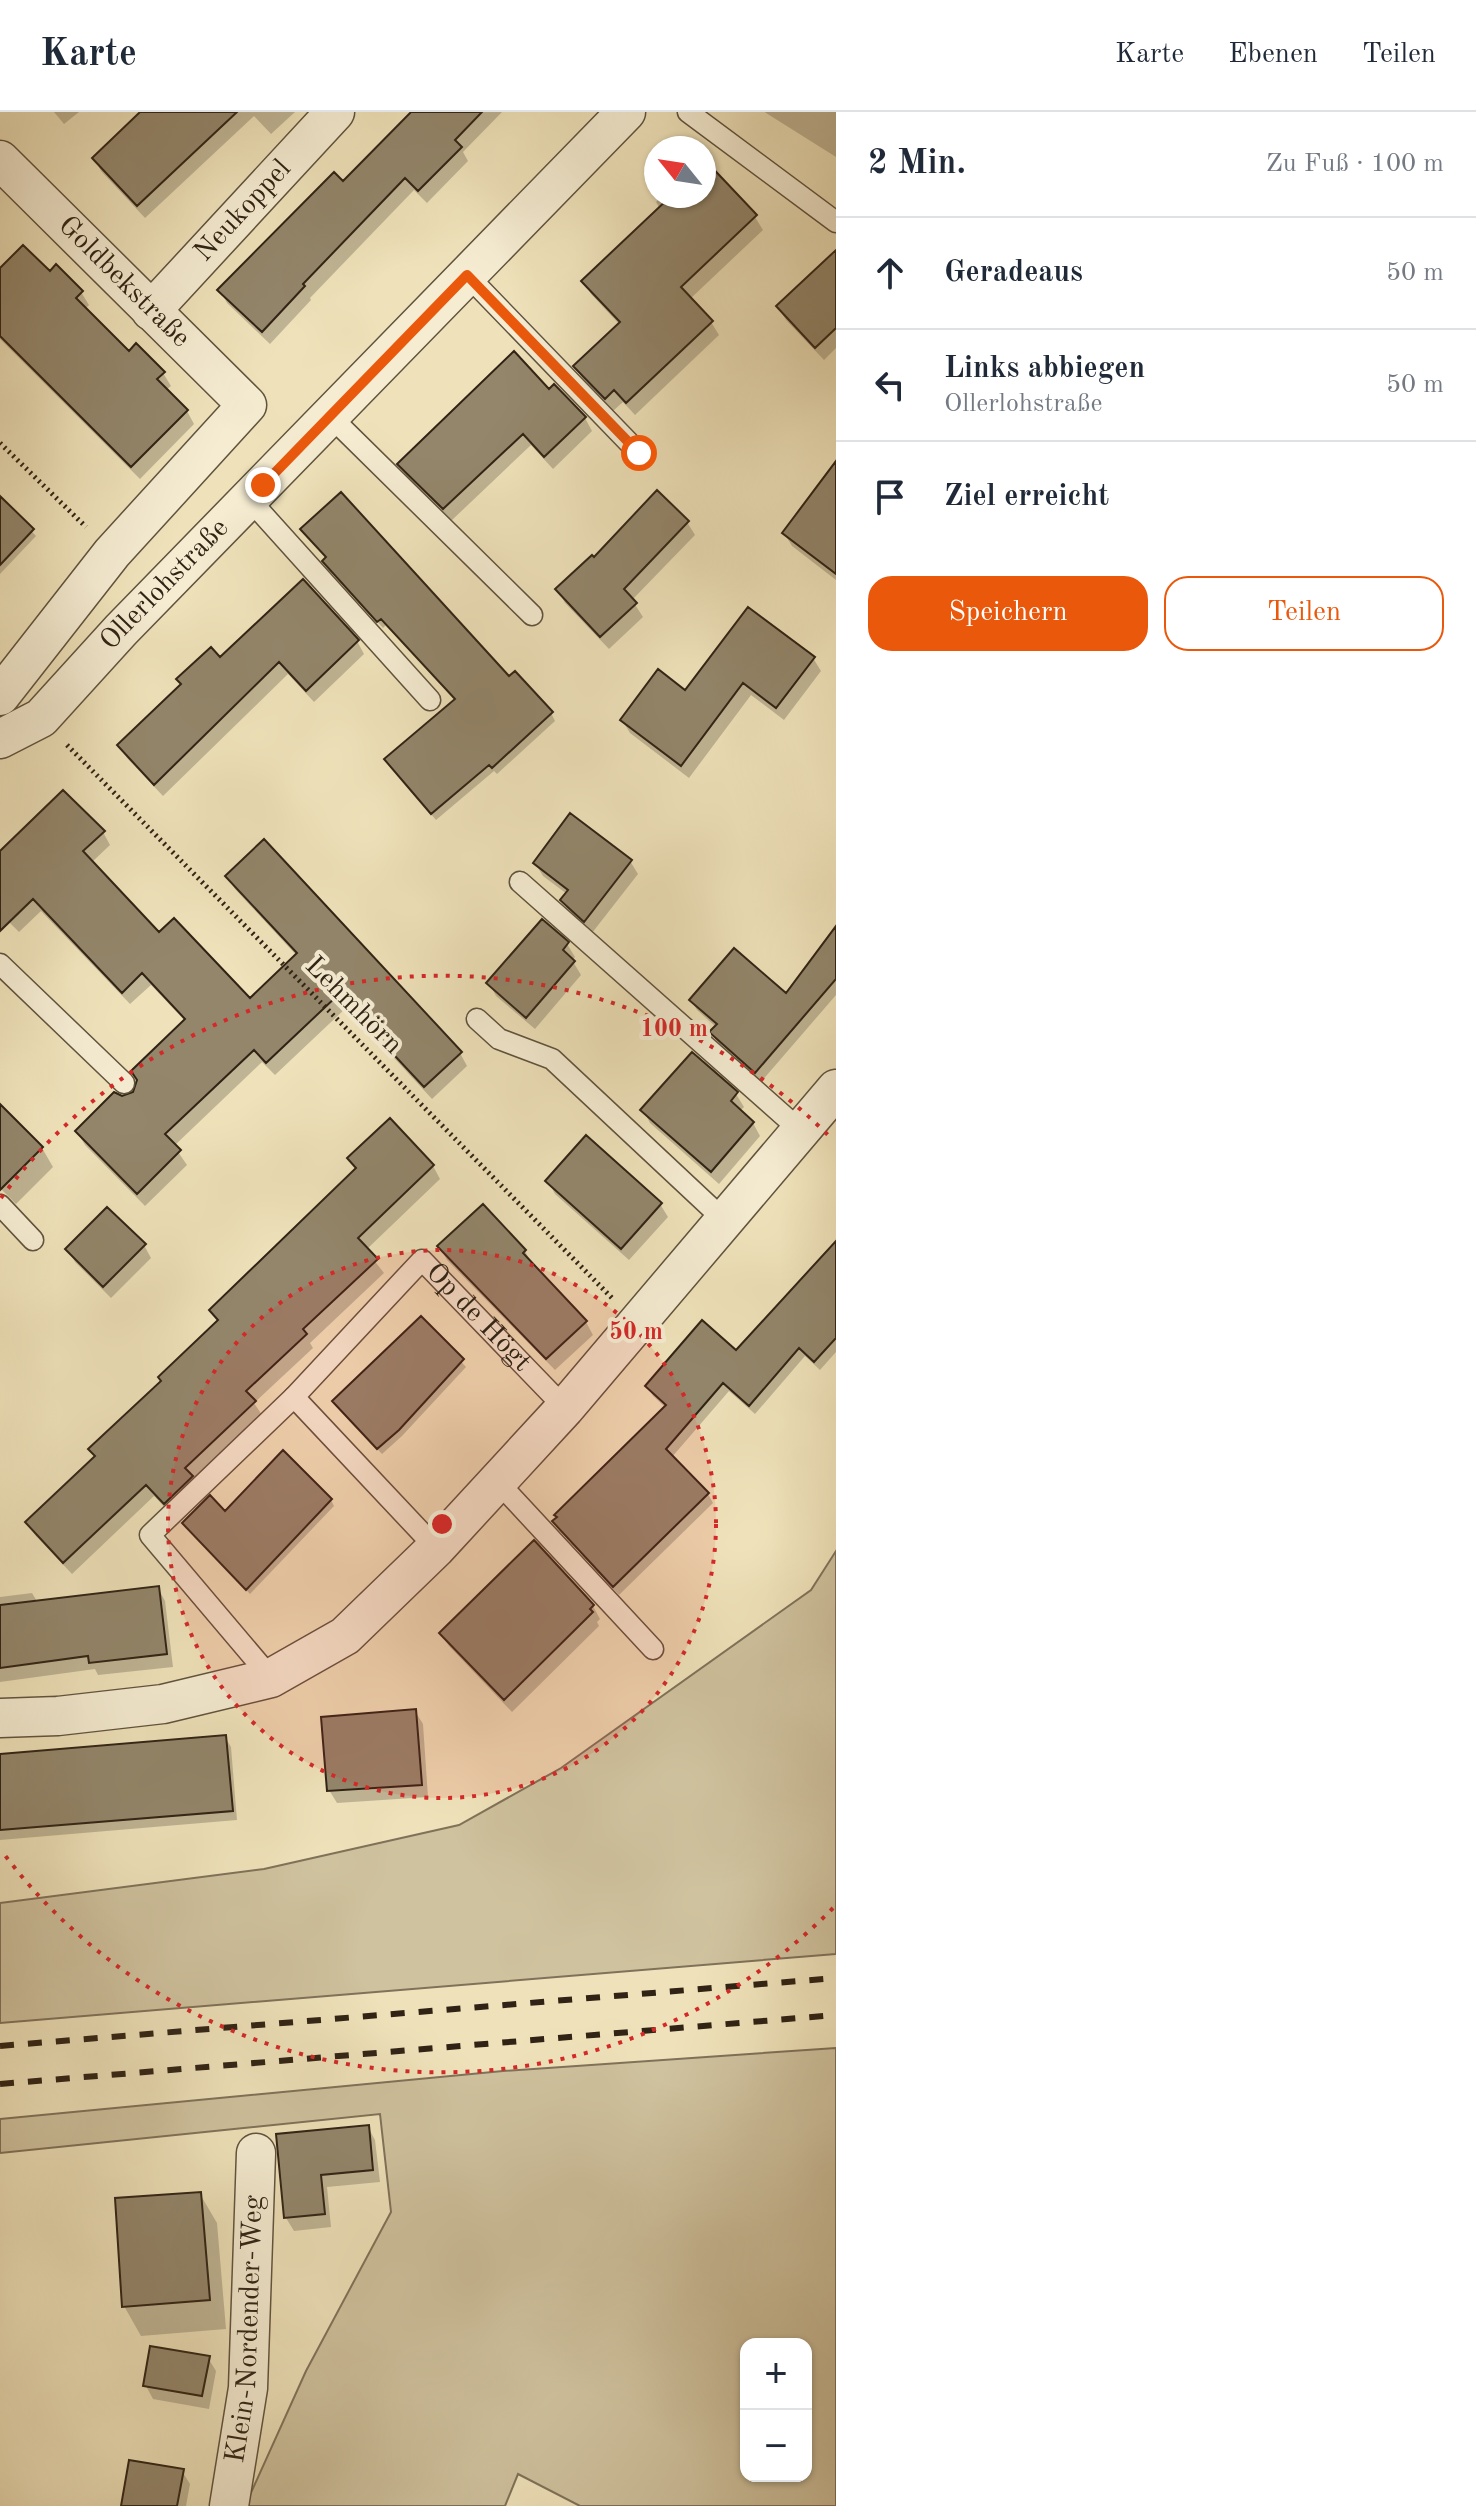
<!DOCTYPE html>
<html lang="de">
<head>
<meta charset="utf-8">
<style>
	:root { --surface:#fff; --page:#f6f6f7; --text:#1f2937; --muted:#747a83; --line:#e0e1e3; --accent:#ea580c }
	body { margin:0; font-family:"Old Standard TT",serif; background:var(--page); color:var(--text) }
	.controls { position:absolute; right:24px; bottom:24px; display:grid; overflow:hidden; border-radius:16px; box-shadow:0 2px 6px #0004 }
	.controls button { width:72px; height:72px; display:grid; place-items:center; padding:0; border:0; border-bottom:2px solid var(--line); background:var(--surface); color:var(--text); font:40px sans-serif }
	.compass { position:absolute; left:644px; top:24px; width:72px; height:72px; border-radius:50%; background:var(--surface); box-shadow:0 2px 6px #0004; rotate:300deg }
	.stop { position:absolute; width:24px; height:24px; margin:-18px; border:6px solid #ea580c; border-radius:50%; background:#fff }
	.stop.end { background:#ea580c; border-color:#fff; box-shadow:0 2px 8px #0008 }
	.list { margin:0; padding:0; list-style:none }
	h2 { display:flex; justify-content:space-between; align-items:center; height:104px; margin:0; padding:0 32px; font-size:34px }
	h2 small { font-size:26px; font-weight:400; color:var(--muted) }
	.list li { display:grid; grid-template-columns:52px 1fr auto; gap:24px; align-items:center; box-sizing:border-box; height:112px; padding:0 32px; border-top:2px solid var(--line) }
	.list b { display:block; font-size:30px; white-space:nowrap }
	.list p { margin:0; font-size:26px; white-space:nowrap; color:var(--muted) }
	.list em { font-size:26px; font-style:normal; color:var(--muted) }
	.actions { display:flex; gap:16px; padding:24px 32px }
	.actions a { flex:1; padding:18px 0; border:2px solid var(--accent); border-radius:24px; text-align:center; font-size:28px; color:var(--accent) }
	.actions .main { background:var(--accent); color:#fff }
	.icon { flex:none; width:44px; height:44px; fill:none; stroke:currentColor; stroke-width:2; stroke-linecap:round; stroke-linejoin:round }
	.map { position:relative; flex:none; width:836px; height:2394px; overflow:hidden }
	header { display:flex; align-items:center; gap:48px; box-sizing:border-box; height:112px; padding:0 40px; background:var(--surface); border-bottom:2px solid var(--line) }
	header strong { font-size:38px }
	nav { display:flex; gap:44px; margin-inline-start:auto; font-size:28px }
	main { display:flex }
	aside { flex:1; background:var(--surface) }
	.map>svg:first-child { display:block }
	.green { fill:#cfc29e; stroke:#80725a; stroke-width:2; fill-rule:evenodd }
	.shadow { fill:#0003 }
	.building { fill:#93866b; stroke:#302315; stroke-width:2 }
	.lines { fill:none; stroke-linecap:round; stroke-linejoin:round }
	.service-casing { stroke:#60533e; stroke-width:23 }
	.minor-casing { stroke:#60533e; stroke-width:41 }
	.path { stroke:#302315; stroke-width:5; stroke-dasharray:2 4; stroke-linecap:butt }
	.service { stroke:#f5ecd2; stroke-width:20 }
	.minor { stroke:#f5ecd2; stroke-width:38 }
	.rail { stroke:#302315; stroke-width:6; stroke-dasharray:14 14; stroke-linecap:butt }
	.route { stroke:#ea580c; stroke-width:10 }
	.ring { fill:none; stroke:#d62828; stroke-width:4; stroke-dasharray:4 8 }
	.labels { text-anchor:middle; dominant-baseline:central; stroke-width:8; stroke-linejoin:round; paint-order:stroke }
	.street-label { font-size:28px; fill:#302315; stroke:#f5ecd2 }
	.centre { fill:#d62828; stroke:#f5ecd2; stroke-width:4 }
	.ring-label { font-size:24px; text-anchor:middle; font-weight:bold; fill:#d62828; stroke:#f5ecd2; stroke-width:8; stroke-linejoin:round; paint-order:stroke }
</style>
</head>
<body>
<header>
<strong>Karte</strong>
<nav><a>Karte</a><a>Ebenen</a><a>Teilen</a></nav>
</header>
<main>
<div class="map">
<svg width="836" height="2394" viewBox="0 0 836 2394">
	<rect width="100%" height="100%" fill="#efe2ba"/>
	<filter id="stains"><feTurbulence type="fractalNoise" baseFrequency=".0025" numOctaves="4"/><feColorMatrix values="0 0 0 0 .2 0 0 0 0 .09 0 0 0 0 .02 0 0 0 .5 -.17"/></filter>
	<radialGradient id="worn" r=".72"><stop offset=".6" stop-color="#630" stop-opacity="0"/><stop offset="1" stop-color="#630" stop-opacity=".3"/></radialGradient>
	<!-- green -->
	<path class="green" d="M836,1439V1842L0,1911V1791L264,1757L459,1713L561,1656L811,1478Z
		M836,1936V2394H580L518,2362L505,2394H245L306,2259L391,2100L380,2002L0,2041V2007L503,1959ZM746,2232H806V2364H746Z"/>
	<!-- shadow -->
	<path class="shadow" d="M54,0H79L64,12Z
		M143,0H295L271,22L254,4L145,106L101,59L94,46Z
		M414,0H502L463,40L468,49L427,91L414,78L310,186L311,188L270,232L227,191L220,178L343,72Z
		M765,0H836V45L766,1Z
		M704,50L755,105L763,118L690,187L711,210L719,223L635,303L623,290L613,299L583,268L576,255L620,213L591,182L584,169L660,97L656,90L662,84H704Z
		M836,147V236L824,248L786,208L778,195Z
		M0,159L50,162L81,180L89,193L85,197L129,241L163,261L171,274L166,278L187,299L194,312L140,367L0,227Z
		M549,280L585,306L592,319L553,357L531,333L451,409L407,365L399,352Z
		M836,380V468L792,434L784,421Z
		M0,387L36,424L0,462Z
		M687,410L695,423L632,488L643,505L609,537L565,491L558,478Z
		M303,418L509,567L551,601L555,609L497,662L494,659L436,708L391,655L456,589L386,513L383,516L329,456L327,447Z
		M357,529L364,542L314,590L288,562L163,684L127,646L119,633L220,547Z
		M813,546L821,559L784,608L751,583L689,666L630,621L622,608L686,581Z
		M103,720L110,733L91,751L159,823L249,889L297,844L235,777L227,764L460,941L467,954L432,987L347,895L275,963L262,950L174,1034L187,1053L145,1094L85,1033L77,1020L121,986L134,982L186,910L151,873L130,892L41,799L19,820L0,801V741Z
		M630,749L638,762L592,821L569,801L562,788L567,782L543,764L535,751Z
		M836,817V883L761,970L717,931L712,920L716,915L697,898L691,888L786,884Z
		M567,832L575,845L572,848L581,863L535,917L496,884L489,871Z
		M736,982L744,995L740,999L753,1011L760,1024L719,1072L650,1011L643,998Z
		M0,994L42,1036L53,1055L16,1092L0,1076Z
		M350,1047L433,1054L440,1067L366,1138L384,1161L310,1231L313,1236L254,1291L262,1303L192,1368L198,1378L172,1403L154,1384L72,1462L35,1423L28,1410L96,1346L91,1338L163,1270L218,1211L211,1199L356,1058Z
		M548,1069L660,1092L668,1105L629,1148L555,1082Z
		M836,1132V1240L820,1258L805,1244L755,1302L729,1279L672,1345L708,1382L713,1391L619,1483L560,1419L555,1410L666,1296L653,1284L648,1275L736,1240Z
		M144,1133L151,1146L111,1186L75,1150L68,1138Z
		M440,1135L525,1139L532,1152L586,1210L593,1223L555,1258L447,1148Z
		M421,1206L466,1255L402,1324L382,1342L338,1296Z
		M331,1388L334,1394L250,1482L188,1417L225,1402Z
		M158,1476L165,1489L173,1555L98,1563L95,1557L0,1570V1485L32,1481L38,1491Z
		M593,1494L600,1507L597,1510L599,1514L512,1600L449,1534L441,1522Z
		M415,1599L423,1612L428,1685L337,1691L329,1678Z
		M225,1625L231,1635L237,1708L0,1728V1644Z
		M368,2015L375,2028L380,2070L327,2075L331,2115L294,2119L286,2106L278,2023Z
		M200,2082L217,2111L226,2217L141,2224L124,2194Z
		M208,2246L216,2259L209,2297L153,2287L146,2274Z
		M182,2359L190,2372L186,2394H123Z"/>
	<!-- building -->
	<path class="building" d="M140,0H237L137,94L92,46Z
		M411,0H482L455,28L462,35L418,79L405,66L303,172L305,174L262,220L217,178L334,60L343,69Z
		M704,47L757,103L681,175L713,209L626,291L614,278L605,287L573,254L620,210L581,169L671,84H704Z
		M23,133L50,159L56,152L83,179L76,186L129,239L136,231L165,260L157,267L188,298L131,355L0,224V156Z
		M836,138V216L815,236L776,194Z
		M514,239L549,277L554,272L586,305L544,345L523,322L443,397L397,352Z
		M836,349V462L782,421Z
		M657,378L689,409L624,477L637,491L600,525L555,477L592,443L594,445Z
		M341,380L509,564L515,559L553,600L492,656L489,653L431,702L384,647L455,587L381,507L377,510L322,449L326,445L300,417Z
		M0,384L34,417L0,453Z
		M303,467L359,528L306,579L279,550L154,673L117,633L181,572L176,567L211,535L220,545Z
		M748,495L815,545L776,596L743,571L681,654L620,608L658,557L685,578Z
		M63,678L105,719L83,739L159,820L174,806L250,886L297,841L225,764L264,727L462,940L424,975L338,883L266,951L254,938L165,1022L181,1038L137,1082L75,1019L114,980L122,984L133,980L137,968L131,959L185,907L142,861L122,881L33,787L0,819V739Z
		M570,701L632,748L584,810L560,788L568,778L533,751Z
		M542,807L569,830L563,838L575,849L526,906L486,871Z
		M836,814V867L755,961L709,920L717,912L689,888L734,836L786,881Z
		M692,940L738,980L731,989L754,1010L711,1060L640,998Z
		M0,992L43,1035L0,1078Z
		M390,1006L434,1053L358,1126L378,1147L303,1217L307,1222L246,1279L256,1289L185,1356L193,1364L164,1392L146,1373L63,1451L25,1410L95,1344L88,1337L161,1269L158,1265L218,1208L209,1198L356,1056L347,1046Z
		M586,1023L662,1091L621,1137L545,1069Z
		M483,1092L526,1138L523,1141L587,1209L546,1247L437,1134Z
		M107,1095L146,1132L103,1175L65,1137Z
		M836,1129V1226L814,1250L799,1236L749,1294L723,1271L666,1337L709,1381L613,1475L552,1409L557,1405L554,1403L666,1293L645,1274L702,1208L736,1238Z
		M421,1204L464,1247L399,1318L377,1337L332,1289Z
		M283,1338L332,1387L246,1478L182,1411L210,1383L225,1399Z
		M534,1428L594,1493L590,1497L593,1500L504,1588L439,1521Z
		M159,1474L167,1542L89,1551L88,1544L0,1556V1493Z
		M416,1597L422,1673L327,1679L321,1605Z
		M226,1623L233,1699L0,1718V1642Z
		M369,2013L373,2058L321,2063L325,2102L284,2106L276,2022Z
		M201,2080L210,2188L122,2195L115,2086Z
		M150,2234L210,2244L202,2284L143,2274Z
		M129,2348L184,2357L177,2394H121Z"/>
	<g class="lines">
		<!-- service casing -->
		<g class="service-casing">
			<g id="service">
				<path d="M688,0L836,110"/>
				<path d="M467,163L639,341"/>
				<path d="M330,304L532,503"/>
				<path d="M249,387L430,588"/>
				<path d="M520,770L801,1019"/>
				<path d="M0,852L124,971"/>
				<path d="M477,907L499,927L552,947L724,1108"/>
				<path d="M0,1093L33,1128"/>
				<path id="s1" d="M294,1285L422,1148L565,1296"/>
				<path d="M496,1368L653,1537"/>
				<path d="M271,1566L150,1423L294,1285L436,1436"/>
			</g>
		</g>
		<!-- minor casing -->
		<g class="minor-casing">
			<g id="minor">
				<path id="s2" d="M0,48L247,293L112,441L0,584"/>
				<path id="s3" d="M151,199L335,0"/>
				<path id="s4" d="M0,627L41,606L121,518L626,0"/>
				<path d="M0,1606L58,1604L163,1592L271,1566L345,1524L436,1436L565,1296L836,977"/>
				<path id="s5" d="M229,2394L248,2276L256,2041"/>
			</g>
		</g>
		<!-- path -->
		<path class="path" d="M0,331L86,415
			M67,633L613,1187"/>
		<!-- service -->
		<use href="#service" class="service"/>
		<!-- minor -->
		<use href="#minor" class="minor"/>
		<!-- rail -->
		<path class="rail" d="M0,1934L836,1866
			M0,1972L836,1903"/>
	</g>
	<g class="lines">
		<!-- route -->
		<path class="route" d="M263,373L467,163L639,341"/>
	</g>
	<!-- distance rings -->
	<circle cx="442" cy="1412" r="274" fill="#d62828" fill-opacity=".12"/>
	<g class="ring">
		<circle cx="442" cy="1412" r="274"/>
		<path d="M833 1796A548 548 0 0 1 1 1738M1 1086A548 548 0 0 1 833 1028"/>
	</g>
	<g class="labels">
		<!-- street labels -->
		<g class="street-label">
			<text stroke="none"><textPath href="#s3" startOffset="136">Neukoppel</textPath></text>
			<text stroke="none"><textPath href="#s2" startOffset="174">Goldbekstraße</textPath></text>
			<text stroke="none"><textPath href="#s4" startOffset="228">Ollerlohstraße</textPath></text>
			<text transform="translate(353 894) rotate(45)">Lehmhörn</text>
			<text stroke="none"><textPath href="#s1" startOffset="268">Op de Högt</textPath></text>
			<text stroke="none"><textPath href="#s5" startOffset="178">Klein-Nordender-Weg</textPath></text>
		</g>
	</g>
	<circle cx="442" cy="1412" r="12" class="centre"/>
	<g class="ring-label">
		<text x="674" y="924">100 m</text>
		<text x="636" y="1227">50 m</text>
	</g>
	<rect width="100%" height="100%" filter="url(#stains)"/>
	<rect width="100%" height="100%" fill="url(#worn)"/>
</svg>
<div class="controls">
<button>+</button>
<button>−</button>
</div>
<svg class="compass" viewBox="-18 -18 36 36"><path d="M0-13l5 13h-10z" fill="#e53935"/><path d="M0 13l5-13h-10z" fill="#747a83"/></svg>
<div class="stop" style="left:639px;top:341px"></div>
<div class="stop end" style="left:263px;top:373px"></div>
</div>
<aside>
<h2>2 Min.<small>Zu Fuß · 100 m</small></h2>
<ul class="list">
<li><svg class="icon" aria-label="ahead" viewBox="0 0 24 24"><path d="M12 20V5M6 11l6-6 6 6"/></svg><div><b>Geradeaus</b></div><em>50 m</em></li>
<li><svg class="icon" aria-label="left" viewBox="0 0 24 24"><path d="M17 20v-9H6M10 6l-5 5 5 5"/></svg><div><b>Links abbiegen</b><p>Ollerlohstraße</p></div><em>50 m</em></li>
<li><svg class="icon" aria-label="arrive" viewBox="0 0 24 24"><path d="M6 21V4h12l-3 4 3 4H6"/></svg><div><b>Ziel erreicht</b></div></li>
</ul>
<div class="actions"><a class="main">Speichern</a><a>Teilen</a></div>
</aside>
</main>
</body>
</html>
